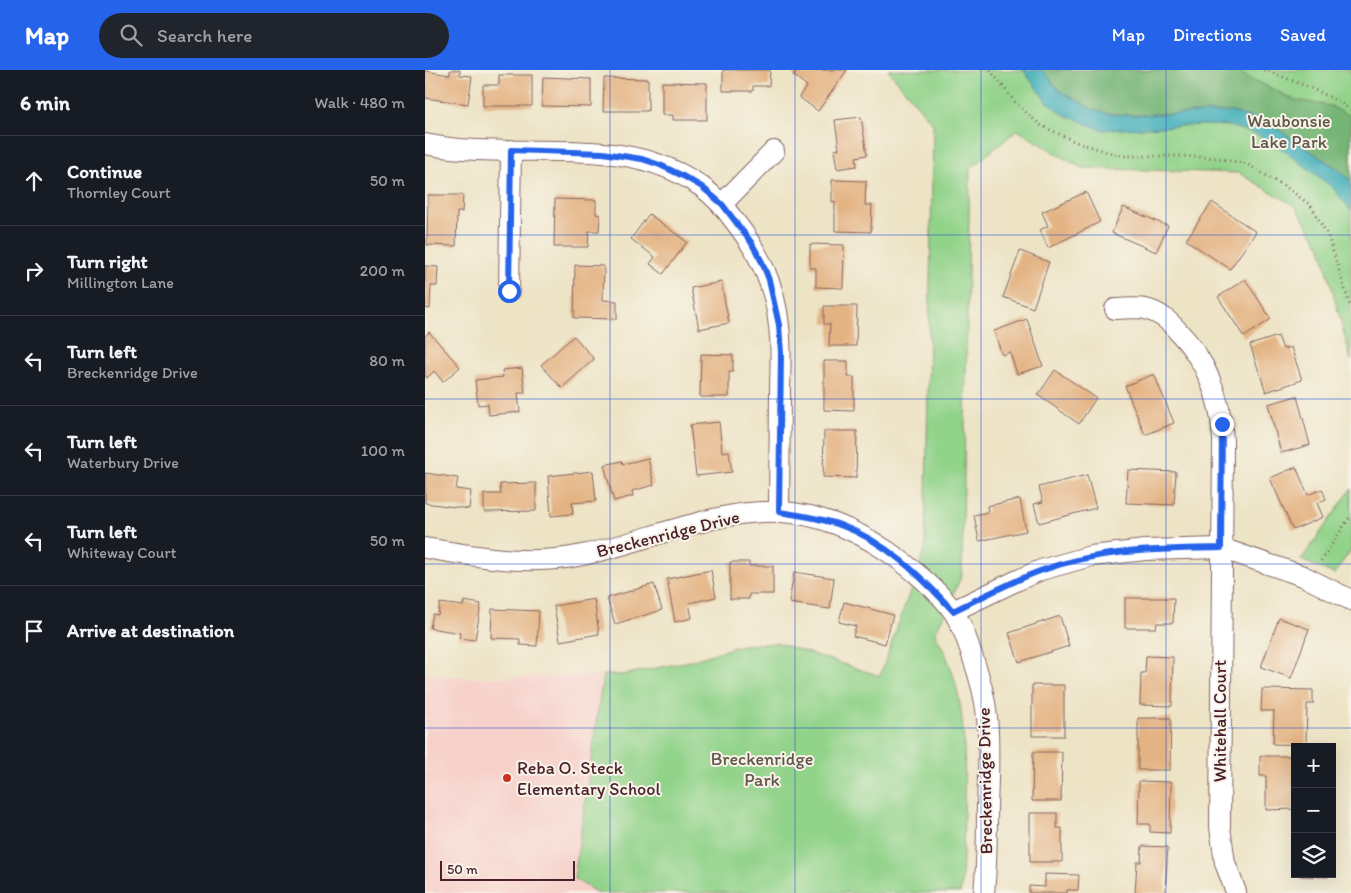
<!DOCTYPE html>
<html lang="en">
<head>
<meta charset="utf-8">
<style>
	:root { --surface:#171b24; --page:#20242c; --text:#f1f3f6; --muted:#9ea1a6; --line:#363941; --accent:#2563eb }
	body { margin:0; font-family:Itim,sans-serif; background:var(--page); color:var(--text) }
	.controls { position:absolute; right:15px; bottom:15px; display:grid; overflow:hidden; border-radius:0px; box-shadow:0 5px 20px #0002 }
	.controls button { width:45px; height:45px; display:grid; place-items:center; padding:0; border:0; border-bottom:1px solid var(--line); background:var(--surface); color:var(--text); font:25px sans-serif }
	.scale { position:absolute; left:15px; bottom:12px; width:135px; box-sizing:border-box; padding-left:5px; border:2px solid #4a1f2b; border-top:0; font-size:14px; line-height:18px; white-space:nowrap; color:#4a1f2b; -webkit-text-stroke:4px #f7f3e8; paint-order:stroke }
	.stop { position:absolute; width:15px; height:15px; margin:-11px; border:4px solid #2563eb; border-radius:50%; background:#fff }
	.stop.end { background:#2563eb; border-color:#fff; box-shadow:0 1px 5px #0008 }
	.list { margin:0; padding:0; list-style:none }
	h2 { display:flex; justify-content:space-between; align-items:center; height:65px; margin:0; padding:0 20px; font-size:21px }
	h2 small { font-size:16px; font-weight:400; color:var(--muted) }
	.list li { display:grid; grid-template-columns:32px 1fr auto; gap:15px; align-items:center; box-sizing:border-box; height:90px; padding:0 20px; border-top:1px solid var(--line) }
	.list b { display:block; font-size:19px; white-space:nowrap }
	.list p { margin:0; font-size:16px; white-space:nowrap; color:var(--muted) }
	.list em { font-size:16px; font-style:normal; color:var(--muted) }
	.icon { flex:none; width:28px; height:28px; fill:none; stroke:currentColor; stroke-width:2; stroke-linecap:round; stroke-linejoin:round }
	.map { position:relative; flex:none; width:926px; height:823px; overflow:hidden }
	header { display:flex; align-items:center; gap:30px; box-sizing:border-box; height:70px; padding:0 25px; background:var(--accent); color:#fff }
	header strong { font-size:24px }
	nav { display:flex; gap:28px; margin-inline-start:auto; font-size:18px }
	.search { width:350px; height:45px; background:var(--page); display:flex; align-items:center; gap:12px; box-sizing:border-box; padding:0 18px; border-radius:28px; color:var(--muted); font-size:19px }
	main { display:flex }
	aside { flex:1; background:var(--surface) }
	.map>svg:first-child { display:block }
	.built { fill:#f7d0ca }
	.green { fill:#92d38a; stroke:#6e795a }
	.forest { fill:#75b576; stroke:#606a50 }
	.water { fill:#3eadb9; stroke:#446672 }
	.building { fill:#e4b383 }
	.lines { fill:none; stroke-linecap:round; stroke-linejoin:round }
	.minor-casing { stroke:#836461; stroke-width:22 }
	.path { stroke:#836461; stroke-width:3; stroke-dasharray:1 4; stroke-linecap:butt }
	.minor { stroke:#fff; stroke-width:20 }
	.route { stroke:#2563eb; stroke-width:6 }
	.grid { fill:none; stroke:#1d4ed8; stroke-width:1; stroke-opacity:0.55 }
	.poi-dot { fill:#c8321e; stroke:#f7f3e8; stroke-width:2 }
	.labels { text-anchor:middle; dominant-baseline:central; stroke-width:4; stroke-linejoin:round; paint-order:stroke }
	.park-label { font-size:18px; fill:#605548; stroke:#f7f3e8 }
	.street-label { font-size:18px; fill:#4a1f2b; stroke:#f7f3e8 }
	.poi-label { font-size:18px; fill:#4a1f2b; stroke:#f7f3e8; text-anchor:start }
</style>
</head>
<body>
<header>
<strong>Map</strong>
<div class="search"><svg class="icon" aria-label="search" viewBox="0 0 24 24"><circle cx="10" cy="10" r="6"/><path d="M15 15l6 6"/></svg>Search here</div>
<nav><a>Map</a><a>Directions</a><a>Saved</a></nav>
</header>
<main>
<aside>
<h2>6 min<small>Walk · 480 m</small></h2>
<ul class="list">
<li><svg class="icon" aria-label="ahead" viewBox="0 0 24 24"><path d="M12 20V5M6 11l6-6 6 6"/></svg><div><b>Continue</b><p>Thornley Court</p></div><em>50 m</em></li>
<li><svg class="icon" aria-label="right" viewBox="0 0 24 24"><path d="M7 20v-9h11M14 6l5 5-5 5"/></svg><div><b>Turn right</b><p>Millington Lane</p></div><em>200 m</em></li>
<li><svg class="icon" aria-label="left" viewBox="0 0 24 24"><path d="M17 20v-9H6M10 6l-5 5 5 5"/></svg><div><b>Turn left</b><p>Breckenridge Drive</p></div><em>80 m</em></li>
<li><svg class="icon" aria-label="left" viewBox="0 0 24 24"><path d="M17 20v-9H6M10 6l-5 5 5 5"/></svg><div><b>Turn left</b><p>Waterbury Drive</p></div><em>100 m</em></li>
<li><svg class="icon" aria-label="left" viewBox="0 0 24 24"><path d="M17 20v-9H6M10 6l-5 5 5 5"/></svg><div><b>Turn left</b><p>Whiteway Court</p></div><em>50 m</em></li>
<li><svg class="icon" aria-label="arrive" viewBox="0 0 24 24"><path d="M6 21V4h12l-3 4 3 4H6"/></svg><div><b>Arrive at destination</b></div></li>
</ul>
</aside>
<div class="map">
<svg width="926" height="823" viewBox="0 0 926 823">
	<rect width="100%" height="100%" fill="#f7f3e8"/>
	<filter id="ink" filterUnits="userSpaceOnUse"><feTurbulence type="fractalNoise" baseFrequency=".02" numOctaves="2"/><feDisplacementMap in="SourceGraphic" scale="10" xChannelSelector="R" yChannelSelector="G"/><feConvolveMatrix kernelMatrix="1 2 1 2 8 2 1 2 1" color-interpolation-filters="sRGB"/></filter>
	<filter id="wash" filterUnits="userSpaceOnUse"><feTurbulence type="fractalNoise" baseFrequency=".0096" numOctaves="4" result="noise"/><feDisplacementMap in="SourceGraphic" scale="20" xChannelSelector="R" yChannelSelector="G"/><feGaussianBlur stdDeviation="1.12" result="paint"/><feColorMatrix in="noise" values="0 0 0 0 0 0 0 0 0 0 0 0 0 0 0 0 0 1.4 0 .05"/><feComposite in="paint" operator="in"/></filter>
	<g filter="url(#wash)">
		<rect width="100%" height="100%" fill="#ede3c5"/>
		<!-- built -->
		<path class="built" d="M0,604L53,608L178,605L149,809L173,823H0Z"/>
		<!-- green -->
		<path class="green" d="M463,0H926V290L896,177L870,136L814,103L656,98L592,60L545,99L537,505L510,564C543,619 540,681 539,743C538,769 539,797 535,823H173L149,809L178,605H198L265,591L317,575L353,573L455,606L500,479L508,54Z
			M926,419V480L909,504L876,490Z"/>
		<!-- forest -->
		<path class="forest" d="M618,0H809L870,30L906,36L926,46V111L913,99L842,52L807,42L707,45L686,44L666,39L634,20Z"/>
		<!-- water -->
		<path class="water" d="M598,0H618L634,20L667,39L686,44L707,45L807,42L842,52L913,99L926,111V141L908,118L860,81L831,64L804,56L779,55L677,60L638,44L621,31Z"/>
		<g id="blocks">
			<!-- building -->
			<path class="building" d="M25,0H35V5L47,6L43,34L0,28V1L25,5Z
				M298,0H345L344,16H328V21H298Z
				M372,0H422L393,41L374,27L382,16L368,5Z
				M74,5H107V36H58V15H74Z
				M118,7L166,9V37L117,36Z
				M179,8L223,9V41H178Z
				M237,12L282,13V50H248V45H237Z
				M436,47L442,85L431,87L432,96L412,99L409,80L414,79L410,50Z
				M407,110L441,111L440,135H447L446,162L410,161V131L407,132Z
				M661,122L675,152L623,178L615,160L623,156L617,142Z
				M3,125H38L37,142H32L31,176L2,175Z
				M130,129L171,130V144L175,145L174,161H164L163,177H129Z
				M787,132L831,162L805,199L761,170Z
				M698,137L743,156L731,182L687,163Z
				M224,144L262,172L238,204L225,194L230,187L206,169Z
				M385,174L419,175L418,218L391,217V198H385Z
				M595,181L624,192L608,238L578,227Z
				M150,195L179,196L178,230L192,231V249L149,248Z
				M0,196L13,197L12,216H6L5,239L0,238Z
				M820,209L846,249L819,267L793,227Z
				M296,212L304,253L274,259L266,218Z
				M399,236H432L431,276H404L405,254H399Z
				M602,249L618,296L592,304L585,282L577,285L569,261Z
				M4,262L35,297L18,312L9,301L2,308L0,306V266Z
				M149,266L169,289L137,318L116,295Z
				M853,266L858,279L866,277L877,310L841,322L825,275Z
				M276,284L308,285V302H304V327H275Z
				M399,291H423V307H429V341L399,340Z
				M97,298L100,323H93L95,342L64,345L63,334L53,335L50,310L78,307L77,300Z
				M630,300L671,328L654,354L613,325Z
				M729,304L749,353L720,365L700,316Z
				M872,326L885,375L856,383L843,334Z
				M294,352L297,382L304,381L307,402L271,406L265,355Z
				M399,361H432L431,408L398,407Z
				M223,388L229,415L207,421L208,426L189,431L179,395L197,391L198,394Z
				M871,397L883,425L897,419L901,429L892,433L898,447L868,460L845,408Z
				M703,400L751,402L749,435L701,433Z
				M168,401L171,431L147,433L148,444L126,446L123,406Z
				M0,403L33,408L31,419L46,421L44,439L0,433Z
				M662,405L671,438L614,453L609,434L618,432L614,417Z
				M111,413V441L59,442V424H76L75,414Z
				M595,429L601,461L554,471L549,445L563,442L562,436Z
				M305,492H324V496H348V524H324V529H305Z
				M286,500L291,527L264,533L267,548L250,552L242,509Z
				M369,502L409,508L405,539L364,533Z
				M229,514L237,540L190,554L182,528Z
				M700,528H749L748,553H732L731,558H700Z
				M169,529L174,564L135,571L129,536Z
				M39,531L56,534L50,570L34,568L35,563L5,558L8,544L13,545L15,533L38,536Z
				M419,532L468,545L460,574L428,566L431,556L414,552Z
				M67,539L114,541L112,576L95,575V569L66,568Z
				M635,546L644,576L594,592L584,563Z
				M854,548L884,559L866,608L836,597Z
				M721,586L748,587L747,636L715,635L716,603H720Z
				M607,615H639V666H607Z
				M837,619L888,620V634H882L881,675L848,674L849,641H836Z
				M713,648H746L745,700H713Z
				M608,682H637L636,731H607Z
				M835,686H870V739L841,740V706H835Z
				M714,711L746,712L745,763L725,762V754H713Z
				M605,743H632V758H637V792H605Z
				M717,776L743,777L740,823H710L712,792H716Z
				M620,804L654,805L653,820H642V823H604V816L620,817Z
				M875,804H903V807L875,806Z"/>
		</g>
	</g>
	<g filter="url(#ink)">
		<use href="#blocks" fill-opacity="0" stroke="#836461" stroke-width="1"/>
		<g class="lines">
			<!-- minor casing -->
			<g class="minor-casing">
				<path id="minor" d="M0,74C58,86 119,77 178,83C213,86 248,96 277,117C291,127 301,139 311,153C335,184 350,216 354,256C357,279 355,302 355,324C355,363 354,403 354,442
					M297,134L349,81
					M84,221L86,80
					M690,239C699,239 711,237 720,239C734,242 743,250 752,260C781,290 796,328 798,370L795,757L800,793L811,822
					M0,478C54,487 108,497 162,484C222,471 292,439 354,442C392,443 431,460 462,481C483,495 514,521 528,541C537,554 542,570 547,585C554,605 560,626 562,647C565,677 563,707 562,737C562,766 562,795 559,823
					M528,541L593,510L616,500L666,486L720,480L796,478L878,506L926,530"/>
			</g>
			<!-- path -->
			<path class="path" d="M565,0L591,33L615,55L651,72L696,86H757L793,88L822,94L864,119L886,136L903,166L926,238
				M839,0C869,11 900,22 926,40
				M896,491L926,445"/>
			<!-- minor -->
			<use href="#minor" class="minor"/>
		</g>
	</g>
	<g class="lines" filter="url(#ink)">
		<!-- route -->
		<path class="route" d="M84,221L86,80L178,83L217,89L235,95L258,106L277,117L297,134L326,172L337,192L344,210L354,255L356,283L354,442C375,445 395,448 415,455C460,471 496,506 528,541C557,527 585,512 615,501C674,479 735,479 796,478L797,354"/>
	</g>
	<!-- grid -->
	<path class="grid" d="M185,0V823M370,0V823M556,0V823M741,0V823M0,165H926M0,329H926M0,494H926M0,658H926"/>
	<!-- markers -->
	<circle class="poi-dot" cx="82" cy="708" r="5"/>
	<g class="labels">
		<!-- park labels -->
		<g class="park-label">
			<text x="864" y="51">Waubonsie<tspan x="864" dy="21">Lake Park</tspan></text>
			<text x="337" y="689">Breckenridge<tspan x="337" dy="21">Park</tspan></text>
		</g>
		<!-- street labels -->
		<g class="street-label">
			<text transform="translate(243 464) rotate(-14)">Breckenridge Drive</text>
			<text transform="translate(795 651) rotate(-90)">Whitehall Court</text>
			<text transform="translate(560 711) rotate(-91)">Breckenridge Drive</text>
		</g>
		<!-- poi labels -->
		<g class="poi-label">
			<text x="92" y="698">Reba O. Steck<tspan x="92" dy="21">Elementary School</tspan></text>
		</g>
	</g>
</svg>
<div class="controls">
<button>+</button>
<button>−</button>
<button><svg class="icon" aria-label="layers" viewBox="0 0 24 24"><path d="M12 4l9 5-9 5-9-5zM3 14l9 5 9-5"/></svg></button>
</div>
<div class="scale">50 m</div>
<div class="stop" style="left:84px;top:221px"></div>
<div class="stop end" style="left:797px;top:354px"></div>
</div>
</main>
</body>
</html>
